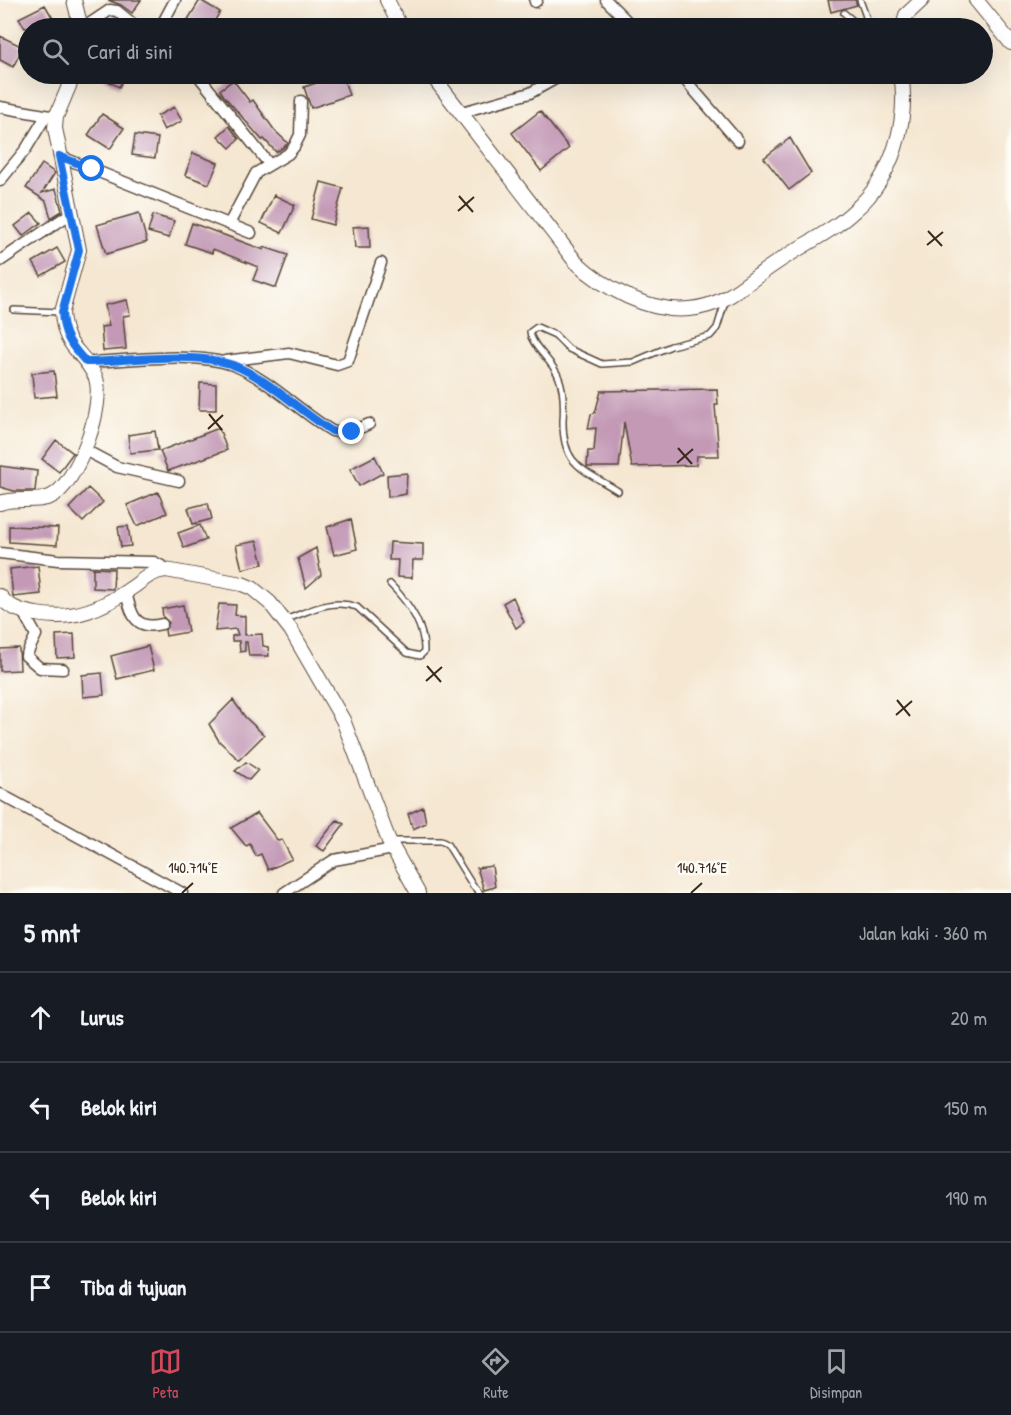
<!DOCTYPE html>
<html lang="id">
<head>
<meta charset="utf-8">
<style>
	:root { --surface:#171b24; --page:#20242c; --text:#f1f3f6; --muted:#9ea1a6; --line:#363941; --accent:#d1495b }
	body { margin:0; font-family:"Patrick Hand",sans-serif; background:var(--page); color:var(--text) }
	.stop { position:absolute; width:18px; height:18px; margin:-14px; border:4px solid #1a73e8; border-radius:50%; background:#fff }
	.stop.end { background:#1a73e8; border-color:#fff; box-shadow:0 2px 6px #0008 }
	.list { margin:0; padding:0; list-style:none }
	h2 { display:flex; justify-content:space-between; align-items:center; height:78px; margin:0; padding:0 24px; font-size:26px }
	h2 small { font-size:20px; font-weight:400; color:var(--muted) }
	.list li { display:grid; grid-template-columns:39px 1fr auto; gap:18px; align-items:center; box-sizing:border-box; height:90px; padding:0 24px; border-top:2px solid var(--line) }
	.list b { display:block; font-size:22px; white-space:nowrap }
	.list em { font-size:20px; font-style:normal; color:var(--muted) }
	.icon { flex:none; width:33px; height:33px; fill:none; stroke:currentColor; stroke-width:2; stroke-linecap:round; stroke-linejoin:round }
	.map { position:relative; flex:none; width:1011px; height:893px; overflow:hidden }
	.search { position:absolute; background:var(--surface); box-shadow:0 6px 24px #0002; left:18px; right:18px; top:18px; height:66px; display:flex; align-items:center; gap:15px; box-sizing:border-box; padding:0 21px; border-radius:33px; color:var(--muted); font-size:22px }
	.sheet { height:438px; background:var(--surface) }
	nav { display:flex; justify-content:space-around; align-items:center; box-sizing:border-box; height:84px; border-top:2px solid var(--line); background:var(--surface); font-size:16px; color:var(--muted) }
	nav a { display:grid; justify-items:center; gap:3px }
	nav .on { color:var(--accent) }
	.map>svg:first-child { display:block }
	.building { fill:#c399b6 }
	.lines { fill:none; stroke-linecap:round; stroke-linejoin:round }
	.service-casing { stroke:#574639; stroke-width:8 }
	.minor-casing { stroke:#574639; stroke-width:13 }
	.tertiary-casing { stroke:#574639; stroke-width:16 }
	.service { stroke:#fff; stroke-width:5 }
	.minor { stroke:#fff; stroke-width:10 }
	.tertiary { stroke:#fff; stroke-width:14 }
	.route { stroke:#1a73e8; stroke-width:8 }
	.ticks { fill:none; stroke:#3b2a1e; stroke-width:2 }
	.ticks-label { font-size:15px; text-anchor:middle; fill:#3b2a1e; stroke:#fdfcf7; stroke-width:5; stroke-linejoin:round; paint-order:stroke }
</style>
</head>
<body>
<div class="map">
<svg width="1011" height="893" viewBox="0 0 1011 893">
	<rect width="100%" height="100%" fill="#fdfcf7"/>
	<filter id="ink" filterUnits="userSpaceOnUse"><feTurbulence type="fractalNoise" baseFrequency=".0167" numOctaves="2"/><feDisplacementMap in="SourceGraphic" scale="12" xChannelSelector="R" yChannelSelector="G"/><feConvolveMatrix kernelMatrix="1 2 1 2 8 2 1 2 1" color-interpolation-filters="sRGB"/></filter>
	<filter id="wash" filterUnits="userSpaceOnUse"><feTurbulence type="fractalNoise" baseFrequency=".008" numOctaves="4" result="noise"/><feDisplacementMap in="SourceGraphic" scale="24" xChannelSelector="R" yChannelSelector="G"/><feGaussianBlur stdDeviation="1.35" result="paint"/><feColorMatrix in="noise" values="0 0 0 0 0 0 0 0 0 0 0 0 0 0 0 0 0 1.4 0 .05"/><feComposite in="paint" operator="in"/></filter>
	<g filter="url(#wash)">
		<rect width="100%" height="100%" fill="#f5e7d1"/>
		<g id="blocks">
			<!-- building -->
			<path class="building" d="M108,0H141L132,13L121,5Z
				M200,0L220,12L210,28H189L184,26Z
				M828,0H855L857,5L831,12Z
				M45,5L55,22L43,28H25L19,18Z
				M0,36L23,47L13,67L0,60Z
				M107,74H126L119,87L104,79Z
				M320,74H342L349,95L311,108L304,87L322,81Z
				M233,80L250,102L253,100L275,131L288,143L283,148L276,152L264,139L262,140L224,96L220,90Z
				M174,107L182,121L164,130L157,116Z
				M540,111L569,148L541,171L512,133Z
				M102,114L124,128L110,149L88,135Z
				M229,126L239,139L230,148L218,136Z
				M135,135L158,138L155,158L132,155Z
				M790,138L811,173L789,190L764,158Z
				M193,153L218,163L209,184L185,175Z
				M42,164L55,173L42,193L56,189L62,211L51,218L46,201L26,188Z
				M321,182L343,188L333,225L311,219Z
				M274,195L295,205L282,233L261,223Z
				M32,213L41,223L23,236L15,226Z
				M139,213L147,242L106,254L97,225Z
				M153,215L174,221L169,238L148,232Z
				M192,223L264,250V247L288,255L276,288L253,280L258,267L213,249L212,253L185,244Z
				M369,226L370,248H355L353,227Z
				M57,248L65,262L41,276L33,262Z
				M127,300L130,315L123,316L126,349L103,351L101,327L109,326L105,305Z
				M54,371L57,396L34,398L32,373Z
				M200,383L216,384V410H199Z
				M717,389L718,405H715L719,456H697L696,465L632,467L624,422L619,467H587L588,451H594L596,428L588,429L591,414L595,413L601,391Z
				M219,428L227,450L168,471L160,451Z
				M155,431L158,450L130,453L128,435Z
				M56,440L73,453L59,472L42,459Z
				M375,456L383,473L359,486L350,469Z
				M0,466L37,471L35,491H14L0,487Z
				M407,473L406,494L388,497L387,475Z
				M88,488L103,502L83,522L69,508Z
				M158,492L167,513L137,526L127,505Z
				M208,503L212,519L193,524L188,508Z
				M351,519L357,549L334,555L327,527Z
				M200,525L206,540L184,548L178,533Z
				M9,526L58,528L57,545L9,542Z
				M128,526L131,546L121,547L118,527Z
				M257,541L263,564L242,569L236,545Z
				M390,542L423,544V560H413L412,578L397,577L398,560H389Z
				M316,548L321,575L306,588L298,558Z
				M38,566L41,594L13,597L10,569Z
				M93,568L114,569L113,589L93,588Z
				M513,597L524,622L516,628L503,603Z
				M219,604L236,605L235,615L245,616V635L262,634L263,646L268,647L269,656H249L247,642H245V651L240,652L239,641H232V636L238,635L236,629L215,631Z
				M183,605L188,632L166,636L165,630L169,623L163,617L162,609Z
				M74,634L75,657L57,658L56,635Z
				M148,646L154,670L117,679L111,656Z
				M19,648L20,670L0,671V649Z
				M102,673L104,695L83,697L82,675Z
				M233,700L245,717L264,735L239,760L219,741L209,724Z
				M246,762L258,770L249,780L235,771Z
				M423,807L426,823L413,829L408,814Z
				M257,813L278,841L282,840L292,859L268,870L261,854L256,856L250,844L246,846L231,828Z
				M337,820L344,824L324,851L316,846Z
				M492,866L495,887L484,890L477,868Z"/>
		</g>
	</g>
	<g filter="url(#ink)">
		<use href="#blocks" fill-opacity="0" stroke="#574639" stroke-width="1.5"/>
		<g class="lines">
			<!-- service casing -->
			<g class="service-casing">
				<path id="service" d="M860,0L870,28
					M844,13L862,28
					M14,310L60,312
					M618,491C583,469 562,466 563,420C564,406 564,391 559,378C554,362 531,346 530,332L537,327L555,335L569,349L602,364L633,362L671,346L710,336L717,328L725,302
					M285,620C309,611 331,598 357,607L407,653L420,656L424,652C425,625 408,602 390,584
					M392,841H441L447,844L473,886L480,893"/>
			</g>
			<!-- minor casing -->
			<g class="minor-casing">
				<path id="minor" d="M606,0L634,28
					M535,2L537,0
					M83,28L110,10L117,11L138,28
					M160,28L175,0
					M197,74L269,164
					M680,74L738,141
					M0,107L50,116
					M462,112L530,93L564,74
					M59,156L251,233
					M0,181L26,149L46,116
					M229,224L256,173L288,154L294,147L300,135L301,101
					M0,261L70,214
					M225,361L289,353L337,365L348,361L381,263
					M86,362C126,361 196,351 233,365C269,379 299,411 332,431C347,435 356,430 369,424
					M85,450L117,467L179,481
					M0,553L58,560L154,562L171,571
					M126,592C131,614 135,631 162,624
					M23,612L36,635L26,656L40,668L63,669
					M0,794L182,893
					M284,893L334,860L393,849L390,844"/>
			</g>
			<!-- tertiary casing -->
			<g class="tertiary-casing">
				<path id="tertiary" d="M74,0L81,28
					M387,0L401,28
					M976,0L1011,43
					M903,28L906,15L922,0
					M431,74L575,261C603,288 650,313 689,309C727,306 746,282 776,263C802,245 832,232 855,210C893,177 909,121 901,74
					M0,503C15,497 35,503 50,497C77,486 107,402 95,376C81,348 64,349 62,312L79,250L55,128L56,117L74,74
					M0,596C8,608 23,612 36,614C74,621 103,608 133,587C143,580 152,571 166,570L242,584L252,588L270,603L291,630L343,720L389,841L418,893"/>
			</g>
			<!-- service -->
			<use href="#service" class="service"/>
			<!-- minor -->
			<use href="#minor" class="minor"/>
			<!-- tertiary -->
			<use href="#tertiary" class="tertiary"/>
		</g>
	</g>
	<g class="lines" filter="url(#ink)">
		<!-- route -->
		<path class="route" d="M92,169L59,156L79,250L62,312C63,335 71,346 86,362C126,361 196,351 233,365C267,378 300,411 332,431L342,433L352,432"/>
	</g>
	<!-- ticks -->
	<path class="ticks" d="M459,196L473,212M458,211L474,197M928,231L942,246M927,245L943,232M209,414L222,430M208,429L223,415M678,448L692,464M677,463L693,449M427,666L441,682M426,681L442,667M897,700L910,716M896,715L912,701M182,893L193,883M691,893L702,883"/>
	<g class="ticks-label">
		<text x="193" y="873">140.714°E</text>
		<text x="702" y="873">140.716°E</text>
	</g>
</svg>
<div class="stop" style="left:92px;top:169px"></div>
<div class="stop end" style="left:352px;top:432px"></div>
<div class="search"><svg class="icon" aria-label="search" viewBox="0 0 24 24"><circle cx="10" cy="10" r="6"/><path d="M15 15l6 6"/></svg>Cari di sini</div>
</div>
<section class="sheet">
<h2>5 mnt<small>Jalan kaki · 360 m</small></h2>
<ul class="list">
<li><svg class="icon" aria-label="ahead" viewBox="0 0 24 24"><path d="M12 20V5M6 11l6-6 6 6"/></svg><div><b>Lurus</b></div><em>20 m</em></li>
<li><svg class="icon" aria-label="left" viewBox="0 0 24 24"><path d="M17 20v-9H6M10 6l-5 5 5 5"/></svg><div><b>Belok kiri</b></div><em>150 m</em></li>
<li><svg class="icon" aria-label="left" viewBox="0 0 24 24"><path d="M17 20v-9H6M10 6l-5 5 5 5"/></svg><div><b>Belok kiri</b></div><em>190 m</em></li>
<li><svg class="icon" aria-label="arrive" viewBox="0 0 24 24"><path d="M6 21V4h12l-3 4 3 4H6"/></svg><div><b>Tiba di tujuan</b></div></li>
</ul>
</section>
<nav>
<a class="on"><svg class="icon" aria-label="map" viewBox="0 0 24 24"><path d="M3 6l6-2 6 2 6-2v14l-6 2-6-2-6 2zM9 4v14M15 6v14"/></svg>Peta</a>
<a><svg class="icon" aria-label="directions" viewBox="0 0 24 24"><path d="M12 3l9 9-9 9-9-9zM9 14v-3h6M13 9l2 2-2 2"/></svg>Rute</a>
<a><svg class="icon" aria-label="saved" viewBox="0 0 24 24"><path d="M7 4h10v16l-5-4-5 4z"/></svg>Disimpan</a>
</nav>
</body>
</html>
